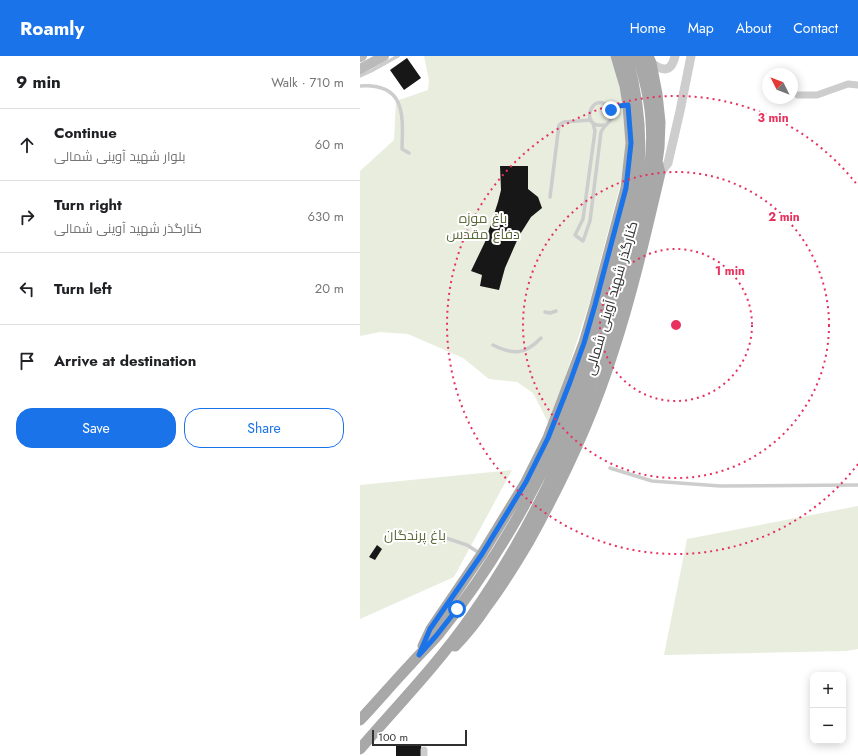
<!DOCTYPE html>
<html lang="en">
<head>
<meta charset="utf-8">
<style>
	:root { --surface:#fff; --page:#f6f6f6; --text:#202124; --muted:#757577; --line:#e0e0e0; --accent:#1a73e8 }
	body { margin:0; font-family:Jost,Cairo,sans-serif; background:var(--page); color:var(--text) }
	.controls { position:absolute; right:12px; bottom:12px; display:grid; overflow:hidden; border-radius:8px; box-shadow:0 2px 10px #0003 }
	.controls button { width:36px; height:36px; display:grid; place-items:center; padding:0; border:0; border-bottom:1px solid var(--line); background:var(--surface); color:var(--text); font:20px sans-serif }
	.compass { position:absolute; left:402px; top:12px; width:36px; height:36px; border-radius:50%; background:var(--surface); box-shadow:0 2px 10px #0003; rotate:312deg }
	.scale { position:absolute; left:12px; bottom:10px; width:95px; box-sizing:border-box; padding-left:4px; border:2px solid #303030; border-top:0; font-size:11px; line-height:14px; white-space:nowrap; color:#303030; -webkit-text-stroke:3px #fff; paint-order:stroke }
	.stop { position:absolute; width:12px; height:12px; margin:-9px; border:3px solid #1a73e8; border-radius:50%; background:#fff }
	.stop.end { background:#1a73e8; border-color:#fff; box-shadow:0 1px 4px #0008 }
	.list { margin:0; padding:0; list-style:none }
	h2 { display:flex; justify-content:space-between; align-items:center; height:52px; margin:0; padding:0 16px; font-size:17px }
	h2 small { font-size:13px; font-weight:400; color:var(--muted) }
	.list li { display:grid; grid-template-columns:26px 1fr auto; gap:12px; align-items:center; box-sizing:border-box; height:72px; padding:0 16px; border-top:1px solid var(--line) }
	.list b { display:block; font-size:15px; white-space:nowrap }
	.list p { margin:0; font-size:13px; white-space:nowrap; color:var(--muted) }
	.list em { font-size:13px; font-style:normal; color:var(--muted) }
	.actions { display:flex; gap:8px; padding:12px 16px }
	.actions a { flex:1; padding:9px 0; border:1px solid var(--accent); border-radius:16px; text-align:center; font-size:14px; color:var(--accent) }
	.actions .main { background:var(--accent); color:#fff }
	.icon { flex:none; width:22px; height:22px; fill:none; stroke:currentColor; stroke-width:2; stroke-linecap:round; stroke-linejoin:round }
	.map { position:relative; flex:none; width:498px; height:700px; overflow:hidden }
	header { display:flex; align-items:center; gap:24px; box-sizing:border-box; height:56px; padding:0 20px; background:var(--accent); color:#fff }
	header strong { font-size:19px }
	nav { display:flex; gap:22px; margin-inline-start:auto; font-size:14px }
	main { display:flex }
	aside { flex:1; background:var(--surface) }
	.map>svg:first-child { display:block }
	.green { fill:#e8edde }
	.building { fill:#171717 }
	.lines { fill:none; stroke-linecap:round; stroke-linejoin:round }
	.service { stroke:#cdcdcd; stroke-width:3.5 }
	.minor { stroke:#cdcdcd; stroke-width:7 }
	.tertiary { stroke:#cdcdcd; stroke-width:9 }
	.secondary { stroke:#bababa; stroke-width:10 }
	.primary { stroke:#a8a8a8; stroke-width:11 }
	.route { stroke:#1a73e8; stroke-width:5 }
	.ring { fill:none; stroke:#e7325f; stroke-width:2; stroke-dasharray:2 4 }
	.labels { text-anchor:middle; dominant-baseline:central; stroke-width:4; stroke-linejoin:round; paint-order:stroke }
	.park-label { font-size:14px; fill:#5b6c3c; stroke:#fff }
	.street-label { font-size:14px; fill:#303030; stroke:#fff }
	.centre { fill:#e7325f; stroke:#fff; stroke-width:2 }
	.ring-label { font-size:12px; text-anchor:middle; font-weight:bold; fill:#e7325f; stroke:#fff; stroke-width:4; stroke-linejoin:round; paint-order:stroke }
</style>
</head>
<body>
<header>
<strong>Roamly</strong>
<nav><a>Home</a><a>Map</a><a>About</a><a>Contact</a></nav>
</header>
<main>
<aside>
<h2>9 min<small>Walk · 710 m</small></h2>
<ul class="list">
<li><svg class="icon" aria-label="ahead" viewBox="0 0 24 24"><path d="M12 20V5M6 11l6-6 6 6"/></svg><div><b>Continue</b><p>بلوار شهید آوینی شمالی</p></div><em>60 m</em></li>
<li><svg class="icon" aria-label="right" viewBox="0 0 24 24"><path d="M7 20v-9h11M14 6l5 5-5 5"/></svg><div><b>Turn right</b><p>کنارگذر شهید آوینی شمالی</p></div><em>630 m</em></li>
<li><svg class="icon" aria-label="left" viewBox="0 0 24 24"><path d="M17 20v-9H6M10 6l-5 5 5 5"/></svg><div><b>Turn left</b></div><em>20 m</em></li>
<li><svg class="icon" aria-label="arrive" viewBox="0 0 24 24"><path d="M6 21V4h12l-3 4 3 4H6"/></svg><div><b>Arrive at destination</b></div></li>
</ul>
<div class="actions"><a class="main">Save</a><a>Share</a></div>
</aside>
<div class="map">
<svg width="498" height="700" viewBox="0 0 498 700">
	<rect width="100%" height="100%" fill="#fff"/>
	<!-- green -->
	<path class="green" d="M64,0H250L260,30L265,63L266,95L260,130L229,248L204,325L188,366L173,337L157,326L129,323L103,302L48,278L20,276L0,280V115L34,84L36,45L68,34L69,24Z
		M152,414L94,521L0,563V429Z
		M498,450V593L486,595L304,599L327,483Z"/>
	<!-- building -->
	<path class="building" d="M47,2L61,22L44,34L30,14Z
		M140,110H168V133L178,141L182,152L171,161L159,180L145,212L139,234L120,230L122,219L111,215L125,186L138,146L141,134Z
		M17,489L22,493L15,504L9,501Z
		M61,689L62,700H36V690Z"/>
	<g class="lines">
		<!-- service -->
		<path class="service" d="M0,20L11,15L38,0
			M0,30C46,27 43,59 42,93L49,97
			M249,51L267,49
			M233,67L235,75L223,163L215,179L223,185L230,165L241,76C244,69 250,67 252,61C253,57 251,53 248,50C232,35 218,73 244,69
			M190,141L199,69L204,66L231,64
			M185,256L190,257L196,255
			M133,289C153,299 165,299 181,282
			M250,412L292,425L360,430L498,429
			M83,481L107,489L121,498"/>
		<!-- minor -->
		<path class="minor" d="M438,39H457L488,28L498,29
			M64,694V700"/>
		<!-- tertiary -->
		<path class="tertiary" d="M291,7C303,15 311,17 315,0
			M300,117L308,107L320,55L331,0"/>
		<!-- secondary -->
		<path class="secondary" d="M0,1L2,0
			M0,13L24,0"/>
		<!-- primary -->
		<path class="primary" d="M63,590L71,573L122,498L166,426L188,382L224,287L235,249L266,132L271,87L268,49L265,30L256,0
			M95,590C107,578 117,565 127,550C142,530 155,509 168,487C202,426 232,363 253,296C272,238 286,177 300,117L297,106L299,92L300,66L297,38L291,7L288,0
			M0,664C17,646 33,627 50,609C59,599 69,589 78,579C137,505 188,416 221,326C234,289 245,251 255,212C262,186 270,159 276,133C284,88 279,44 267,0
			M0,693C37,650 77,609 110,562C184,457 234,337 266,213C279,164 295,116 291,65C290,43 284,21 278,0"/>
	</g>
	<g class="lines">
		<!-- route -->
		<path class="route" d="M97,553L76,580L59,599L70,573L122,498L166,426L188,382L210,326L224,287L235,249L266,132L271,87L268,49L249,51L251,54"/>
	</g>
	<!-- distance rings -->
	<g class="ring">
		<circle cx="316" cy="269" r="76"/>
		<circle cx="316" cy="269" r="153"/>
		<path d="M498 408A229 229 0 1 1 498 130"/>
	</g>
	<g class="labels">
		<!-- park labels -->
		<g class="park-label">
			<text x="123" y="162">باغ موزه<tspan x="123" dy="16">دفاع مقدس</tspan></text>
			<text x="55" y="479">باغ پرندگان</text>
		</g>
		<!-- street labels -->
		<g class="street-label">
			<text transform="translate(251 242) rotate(-74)">کنارگذر شهید آوینی شمالی</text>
		</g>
	</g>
	<circle cx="316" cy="269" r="6" class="centre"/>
	<g class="ring-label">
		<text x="413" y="66">3 min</text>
		<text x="424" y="165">2 min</text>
		<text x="370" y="219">1 min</text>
	</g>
</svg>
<div class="controls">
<button>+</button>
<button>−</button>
</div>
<svg class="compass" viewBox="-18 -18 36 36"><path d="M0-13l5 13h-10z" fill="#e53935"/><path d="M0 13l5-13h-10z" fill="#757577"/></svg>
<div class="scale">100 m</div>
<div class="stop" style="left:97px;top:553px"></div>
<div class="stop end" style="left:251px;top:54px"></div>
</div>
</main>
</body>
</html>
